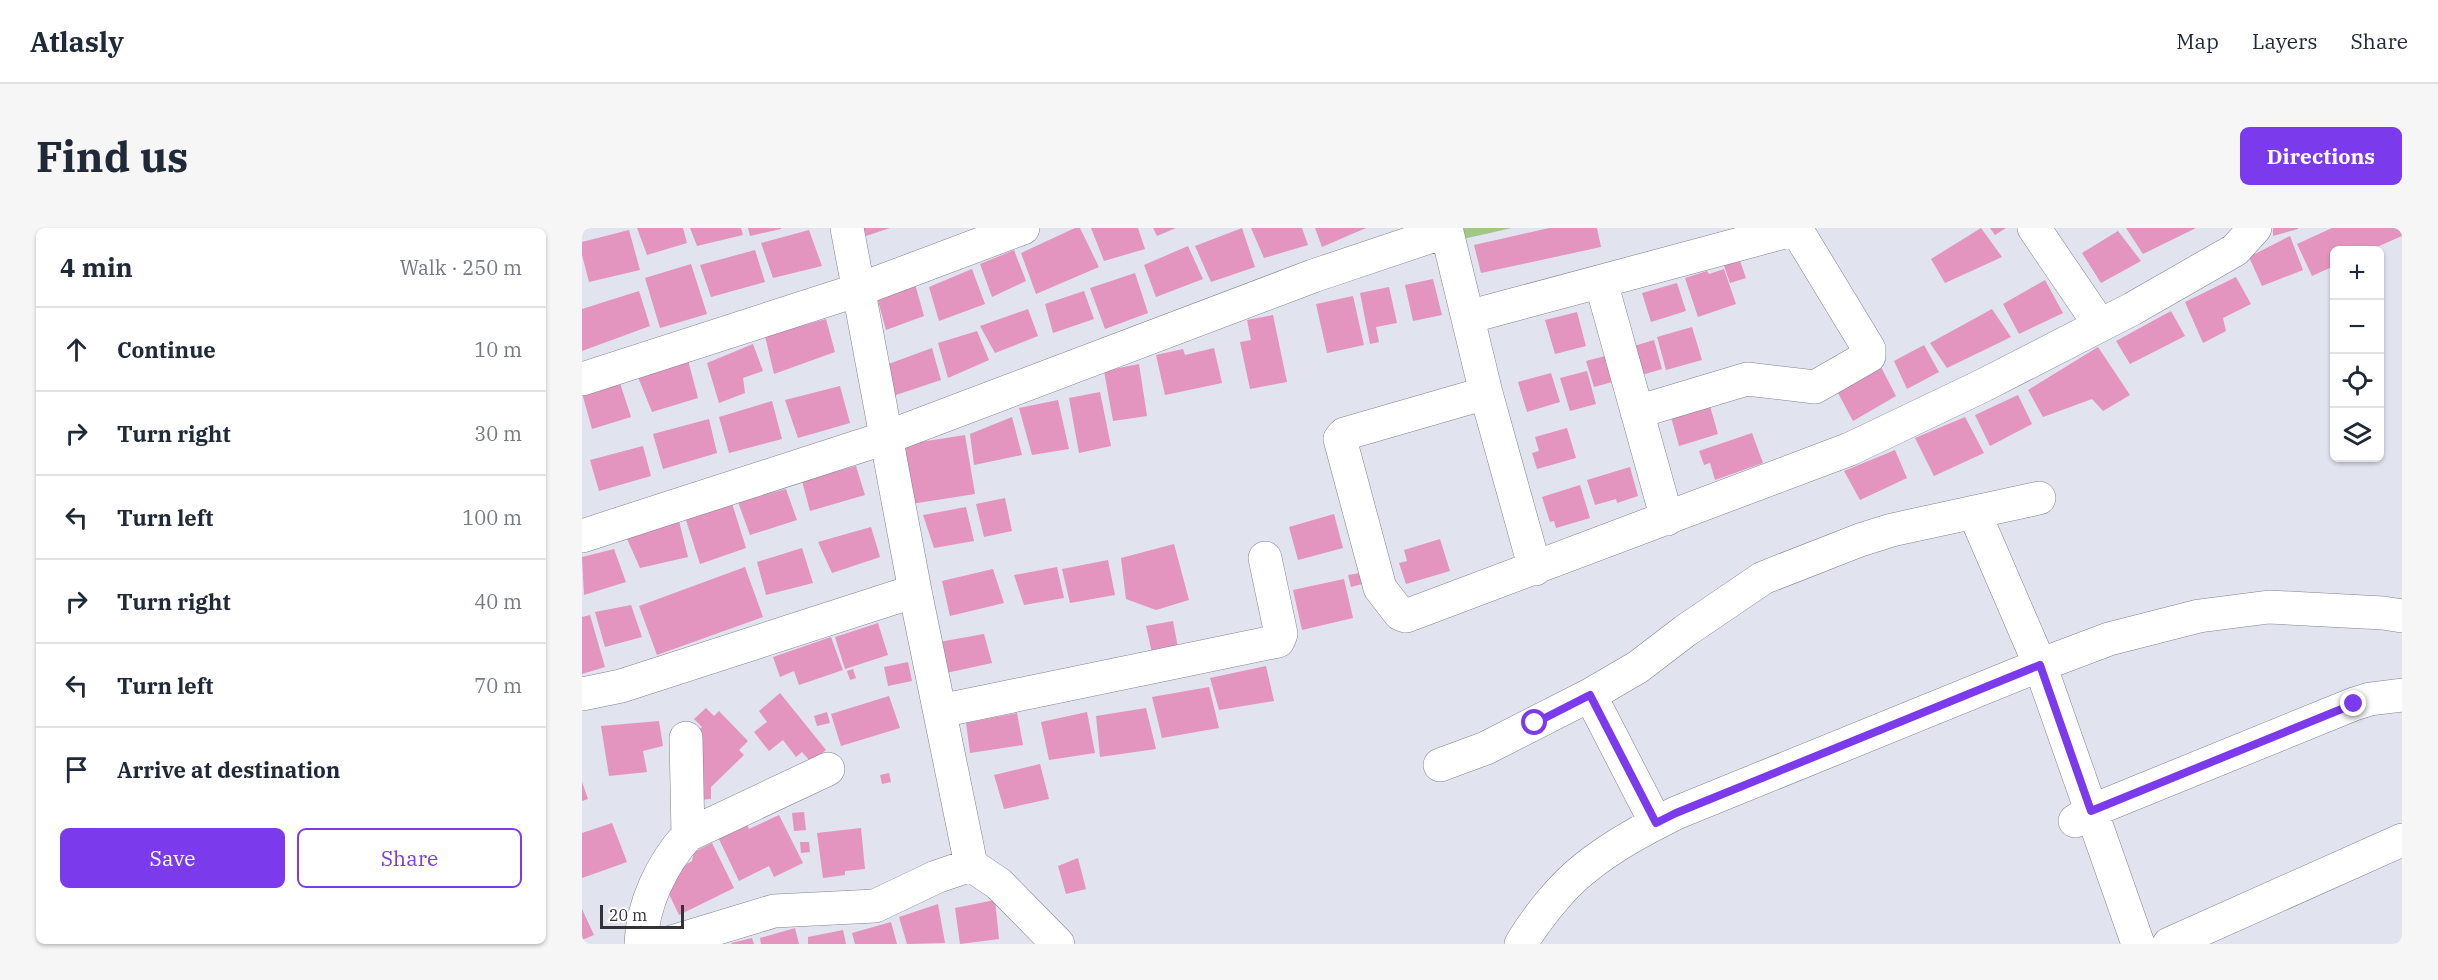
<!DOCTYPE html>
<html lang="en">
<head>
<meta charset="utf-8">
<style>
	:root { --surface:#fff; --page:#f6f6f7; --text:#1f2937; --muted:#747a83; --line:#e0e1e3; --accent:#7c3aed }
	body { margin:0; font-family:"IBM Plex Serif",serif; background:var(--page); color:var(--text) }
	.controls { position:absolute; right:18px; top:18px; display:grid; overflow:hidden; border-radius:9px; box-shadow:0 2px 4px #0004 }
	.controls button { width:54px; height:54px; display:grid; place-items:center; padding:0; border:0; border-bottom:2px solid var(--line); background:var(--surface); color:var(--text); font:30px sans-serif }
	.scale { position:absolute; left:18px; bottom:15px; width:84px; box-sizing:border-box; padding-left:6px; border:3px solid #333337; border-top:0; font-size:16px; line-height:21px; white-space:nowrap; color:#333337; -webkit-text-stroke:4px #fff; paint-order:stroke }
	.stop { position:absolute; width:18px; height:18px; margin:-14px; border:4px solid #7c3aed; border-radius:50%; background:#fff }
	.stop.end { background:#7c3aed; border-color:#fff; box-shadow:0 2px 6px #0008 }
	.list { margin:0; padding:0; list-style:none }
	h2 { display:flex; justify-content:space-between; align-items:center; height:78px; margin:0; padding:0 24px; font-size:26px }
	h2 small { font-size:20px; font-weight:400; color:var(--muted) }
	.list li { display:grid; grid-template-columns:39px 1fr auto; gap:18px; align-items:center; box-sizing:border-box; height:84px; padding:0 24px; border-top:2px solid var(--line) }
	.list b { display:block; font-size:22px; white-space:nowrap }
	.list em { font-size:20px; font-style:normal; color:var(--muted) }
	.actions { display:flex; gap:12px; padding:18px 24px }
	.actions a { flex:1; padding:14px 0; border:2px solid var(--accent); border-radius:9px; text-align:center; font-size:21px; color:var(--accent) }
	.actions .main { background:var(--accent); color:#fff }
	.icon { flex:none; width:33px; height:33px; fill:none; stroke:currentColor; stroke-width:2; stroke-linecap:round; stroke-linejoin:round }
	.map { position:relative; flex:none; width:1820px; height:716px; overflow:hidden; border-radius:9px }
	header { display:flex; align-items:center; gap:36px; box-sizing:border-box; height:84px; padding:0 30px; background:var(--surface); border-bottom:2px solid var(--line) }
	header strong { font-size:28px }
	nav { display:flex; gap:33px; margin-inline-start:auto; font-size:21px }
	.intro { display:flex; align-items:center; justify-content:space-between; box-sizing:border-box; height:144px; padding:0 36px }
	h1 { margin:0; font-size:42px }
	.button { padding:15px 27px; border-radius:9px; background:var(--accent); color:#fff; font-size:21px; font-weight:700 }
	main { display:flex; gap:36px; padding:0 36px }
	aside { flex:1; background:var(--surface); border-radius:9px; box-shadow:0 2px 4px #0004 }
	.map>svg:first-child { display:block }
	.green { fill:#a2c685 }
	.building { fill:#e394bf }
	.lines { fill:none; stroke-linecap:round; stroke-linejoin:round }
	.minor-casing { stroke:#82838d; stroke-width:34 }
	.minor { stroke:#fff; stroke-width:33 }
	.route { stroke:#7c3aed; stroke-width:8 }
</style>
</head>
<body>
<header>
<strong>Atlasly</strong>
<nav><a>Map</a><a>Layers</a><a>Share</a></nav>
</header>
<div class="intro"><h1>Find us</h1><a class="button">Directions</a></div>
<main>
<aside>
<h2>4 min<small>Walk · 250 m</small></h2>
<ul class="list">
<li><svg class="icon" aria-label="ahead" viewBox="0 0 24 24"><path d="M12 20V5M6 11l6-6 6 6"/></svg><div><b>Continue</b></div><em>10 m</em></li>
<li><svg class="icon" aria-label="right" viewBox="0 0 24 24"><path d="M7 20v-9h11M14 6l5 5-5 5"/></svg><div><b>Turn right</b></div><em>30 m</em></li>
<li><svg class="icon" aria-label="left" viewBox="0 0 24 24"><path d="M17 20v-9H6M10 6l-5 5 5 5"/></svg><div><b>Turn left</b></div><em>100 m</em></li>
<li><svg class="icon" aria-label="right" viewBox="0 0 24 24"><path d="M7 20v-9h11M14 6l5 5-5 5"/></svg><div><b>Turn right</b></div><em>40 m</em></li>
<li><svg class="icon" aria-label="left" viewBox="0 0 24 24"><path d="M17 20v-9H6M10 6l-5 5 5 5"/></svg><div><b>Turn left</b></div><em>70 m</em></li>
<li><svg class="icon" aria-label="arrive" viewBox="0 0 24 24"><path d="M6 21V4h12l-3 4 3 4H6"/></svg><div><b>Arrive at destination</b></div></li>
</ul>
<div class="actions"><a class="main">Save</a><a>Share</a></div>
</aside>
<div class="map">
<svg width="1820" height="716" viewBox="0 0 1820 716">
	<rect width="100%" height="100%" fill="#e1e3ee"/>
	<!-- green -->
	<path class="green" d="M878,0H930L881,11Z"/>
	<!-- building -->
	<path class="building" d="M55,0H101L105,15L65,27Z
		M108,0H159L161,7L115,18Z
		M166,0H199V1L168,8Z
		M281,0H308L284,8Z
		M493,0H498L517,39L454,66L439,25Z
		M509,0H556L563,21L522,33Z
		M571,0H594L575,8Z
		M660,0L673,39L629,54L613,18Z
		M669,0H720L726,17L682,30Z
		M733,0H784L740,19Z
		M967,0H1015L1019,19L899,45L892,17Z
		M1399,0L1420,29L1363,55L1349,31Z
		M1408,0H1424L1413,7Z
		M1544,0H1614L1561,26Z
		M1691,0H1716V1L1691,8Z
		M1750,0H1820V8L1788,22H1752V38L1730,48L1715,16Z
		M47,2L58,42L7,54L0,27V14Z
		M227,2L240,38L191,50L179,15Z
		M1536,3L1559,33L1519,55L1500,25Z
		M1708,8L1721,42L1680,58L1667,29Z
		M606,18L621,51L574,69L562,37Z
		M173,22L183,54L129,69L118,37Z
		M432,22L444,53L410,69L398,36Z
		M1157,30L1164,50L1148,55L1141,35Z
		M109,36L125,86L78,100L63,50Z
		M390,41L403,76L357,93L347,59Z
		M1142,41L1154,76L1116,89L1103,50L1125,43L1127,46Z
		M553,45L566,85L523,101L508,60Z
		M1654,49L1669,76L1641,90L1644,103L1621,115L1603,74Z
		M851,51L860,87L831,93L823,57Z
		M1463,52L1481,85L1437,106L1421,76Z
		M1095,55L1104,83L1069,94L1060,65Z
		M333,56L342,88L304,102L295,69Z
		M807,59L815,95L794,99L797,114L788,116L778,65Z
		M57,63L68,98L0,123V81Z
		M502,63L512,91L471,105L463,76Z
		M771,68L782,117L745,125L734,76Z
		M446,81L456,108L413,125L398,98Z
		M1410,81L1429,109L1365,140L1348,115Z
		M1589,83L1603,108L1548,136L1534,113Z
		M995,84L1004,118L973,126L963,92Z
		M691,87L705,154L668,161L658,114L669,112L665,92Z
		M244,91L253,124L192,146L183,108Z
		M1110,99L1120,132L1084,142L1075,109Z
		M395,103L407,132L366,150L356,115Z
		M1072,112L1080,141L1060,147L1052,118Z
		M171,116L181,143L161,150L163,165L137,175L125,135Z
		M1342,117L1357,144L1325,161L1312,133Z
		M1516,119L1548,167L1521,183L1510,171L1461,189L1446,162Z
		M350,120L359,152L311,168L301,138Z
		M632,120L640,155L583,167L574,127L601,121L603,127Z
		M1027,127L1034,153L1012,159L1004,133Z
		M106,132L116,170L70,184L56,149Z
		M557,136L565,188L531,193L522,143Z
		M1299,139L1314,168L1271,193L1255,163Z
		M1005,143L1014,176L988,183L978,150Z
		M969,145L978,174L945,184L936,154Z
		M38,155L49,189L10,201L0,165Z
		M258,158L268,195L216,210L203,172Z
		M518,164L529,218L497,225L487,170Z
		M1436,167L1450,196L1408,218L1393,187Z
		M476,172L487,221L450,227L437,180Z
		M190,173L200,211L147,225L137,189Z
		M1128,178L1136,206L1097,218L1089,189Z
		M430,189L440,227L392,237L388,206Z
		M1383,189L1402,225L1352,248L1333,210Z
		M127,191L135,225L81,241L71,206Z
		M985,200L994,230L955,241L950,225L957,223L953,209Z
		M1170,205L1181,235L1133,252L1128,235L1122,237L1117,223Z
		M383,207L393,266L329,276L319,217Z
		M61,218L69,248L17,263L8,232Z
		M1313,222L1325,250L1278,272L1262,243Z
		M274,238L283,267L228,283L220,253Z
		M1048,239L1056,268L1035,275L1034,271L1013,277L1005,252Z
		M998,257L1008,290L974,300L972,293L968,294L960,269Z
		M204,261L215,292L168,307L156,274Z
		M423,270L430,303L402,309L394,276Z
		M149,272L164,320L118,336L103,289Z
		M384,279L392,313L352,320L341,287Z
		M752,286L761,320L716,332L707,299Z
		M97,293L106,329L58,340L45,311Z
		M289,299L298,329L250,345L236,314Z
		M858,311L868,343L824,356L817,335L825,333L822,322Z
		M592,316L607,372L574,382L544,371L539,330Z
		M220,320L231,355L184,367L175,334Z
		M32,321L44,354L2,367L0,329Z
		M526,332L533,367L488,375L480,341Z
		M163,339L181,389L75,427L57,378Z
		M475,339L482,370L442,377L432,347Z
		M411,341L422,375L368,388L360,353Z
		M778,345L780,356L769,359L766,347Z
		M762,351L771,390L720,402L711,362Z
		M49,377L60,409L23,419L13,384Z
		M8,387L23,439L0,446V389Z
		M591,393L596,420L570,425L564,398Z
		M296,395L306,427L263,441L253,409Z
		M402,406L410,435L364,445L357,414Z
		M249,409L261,442L217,457L212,443L198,449L191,429Z
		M326,434L330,453L306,458L302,439Z
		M684,438L692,473L637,482L628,450Z
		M271,441L274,450L268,452L265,443Z
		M627,459L637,500L580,510L570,469Z
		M198,465L244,522L229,534L220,524L214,529L201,512L187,523L172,504L185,494L177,483Z
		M307,468L318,500L259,518L249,486Z
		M124,480L132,488L137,483L166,513L157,522L162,527L129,559V571L112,572L113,505L120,499L112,491Z
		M564,480L574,521L518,529L514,488Z
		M245,484L248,495L235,498L232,488Z
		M505,484L513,525L467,532L459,494Z
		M435,485L441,517L388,525L384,495Z
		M77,493L81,518L61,523L65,544L27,548L19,498Z
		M458,536L467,571L422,581L412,547Z
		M307,545L309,554L300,556L298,547Z
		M0,554L6,571L0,573Z
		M222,584L224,602L212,603L210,585Z
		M197,587L221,635L192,649L187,638L157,653L133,603L161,589L167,601Z
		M30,595L45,634L0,650V605Z
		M279,600L283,641L263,643V647L241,650L235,605Z
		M218,614H227L228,624L219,625Z
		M130,615L152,660L97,687L87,666L92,643L110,633L112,624Z
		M496,630L504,661L484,666L476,638Z
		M413,672L417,711L378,716L373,680Z
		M356,676L363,715L325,716L317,689Z
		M0,681L12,707L0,712Z
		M309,694L315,716H273L270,705Z
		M213,700L217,716H179L178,710Z
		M261,702L264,716H226V709Z
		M170,710L172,716H150L149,715Z"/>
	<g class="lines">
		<!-- minor casing -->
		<g class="minor-casing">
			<path id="minor" d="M265,0L333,363L389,637L417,656L476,716
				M864,0L904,165L953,341
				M1452,0L1518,97
				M1019,54L1085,291
				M886,89L1210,2L1216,4L1287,121V128L1233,159L1165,151L1055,184
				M0,151L276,62L441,0
				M904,165L762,206L758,211L798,360L818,386L824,388L1268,221L1400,158L1550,81L1653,22L1673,0
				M1392,284L1458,437L1556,716
				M0,308L303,210L731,48L865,3
				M0,466L39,458L333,363
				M1008,467L1074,595
				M358,483L696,413L699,406L683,330
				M104,510L106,607
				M858,537L904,520L1008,467L1056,439L1103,403L1181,350L1278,312L1310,302L1457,270
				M1493,593L1509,583L1772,476L1788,471L1820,467
				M59,716C60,677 80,635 106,607L246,541
				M83,716L192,683L293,678L354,649L389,637
				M939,716C953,692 980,658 1002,641C1030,618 1062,601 1094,585L1458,437L1527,411L1617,388L1687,379L1801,385L1820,388
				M1587,716L1820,612"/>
		</g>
		<!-- minor -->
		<use href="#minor" class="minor"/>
	</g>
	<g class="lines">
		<!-- route -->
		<path class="route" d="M953,495L1008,467L1074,595L1094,585L1458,437L1509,583L1772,476"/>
	</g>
</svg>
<div class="controls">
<button>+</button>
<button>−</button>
<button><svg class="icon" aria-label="locate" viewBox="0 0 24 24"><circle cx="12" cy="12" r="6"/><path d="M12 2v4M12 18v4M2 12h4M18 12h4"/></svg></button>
<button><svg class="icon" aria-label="layers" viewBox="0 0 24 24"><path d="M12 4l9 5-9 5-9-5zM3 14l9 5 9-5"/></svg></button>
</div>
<div class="scale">20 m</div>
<div class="stop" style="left:953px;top:495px"></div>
<div class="stop end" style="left:1772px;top:476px"></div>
</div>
</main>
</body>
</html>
